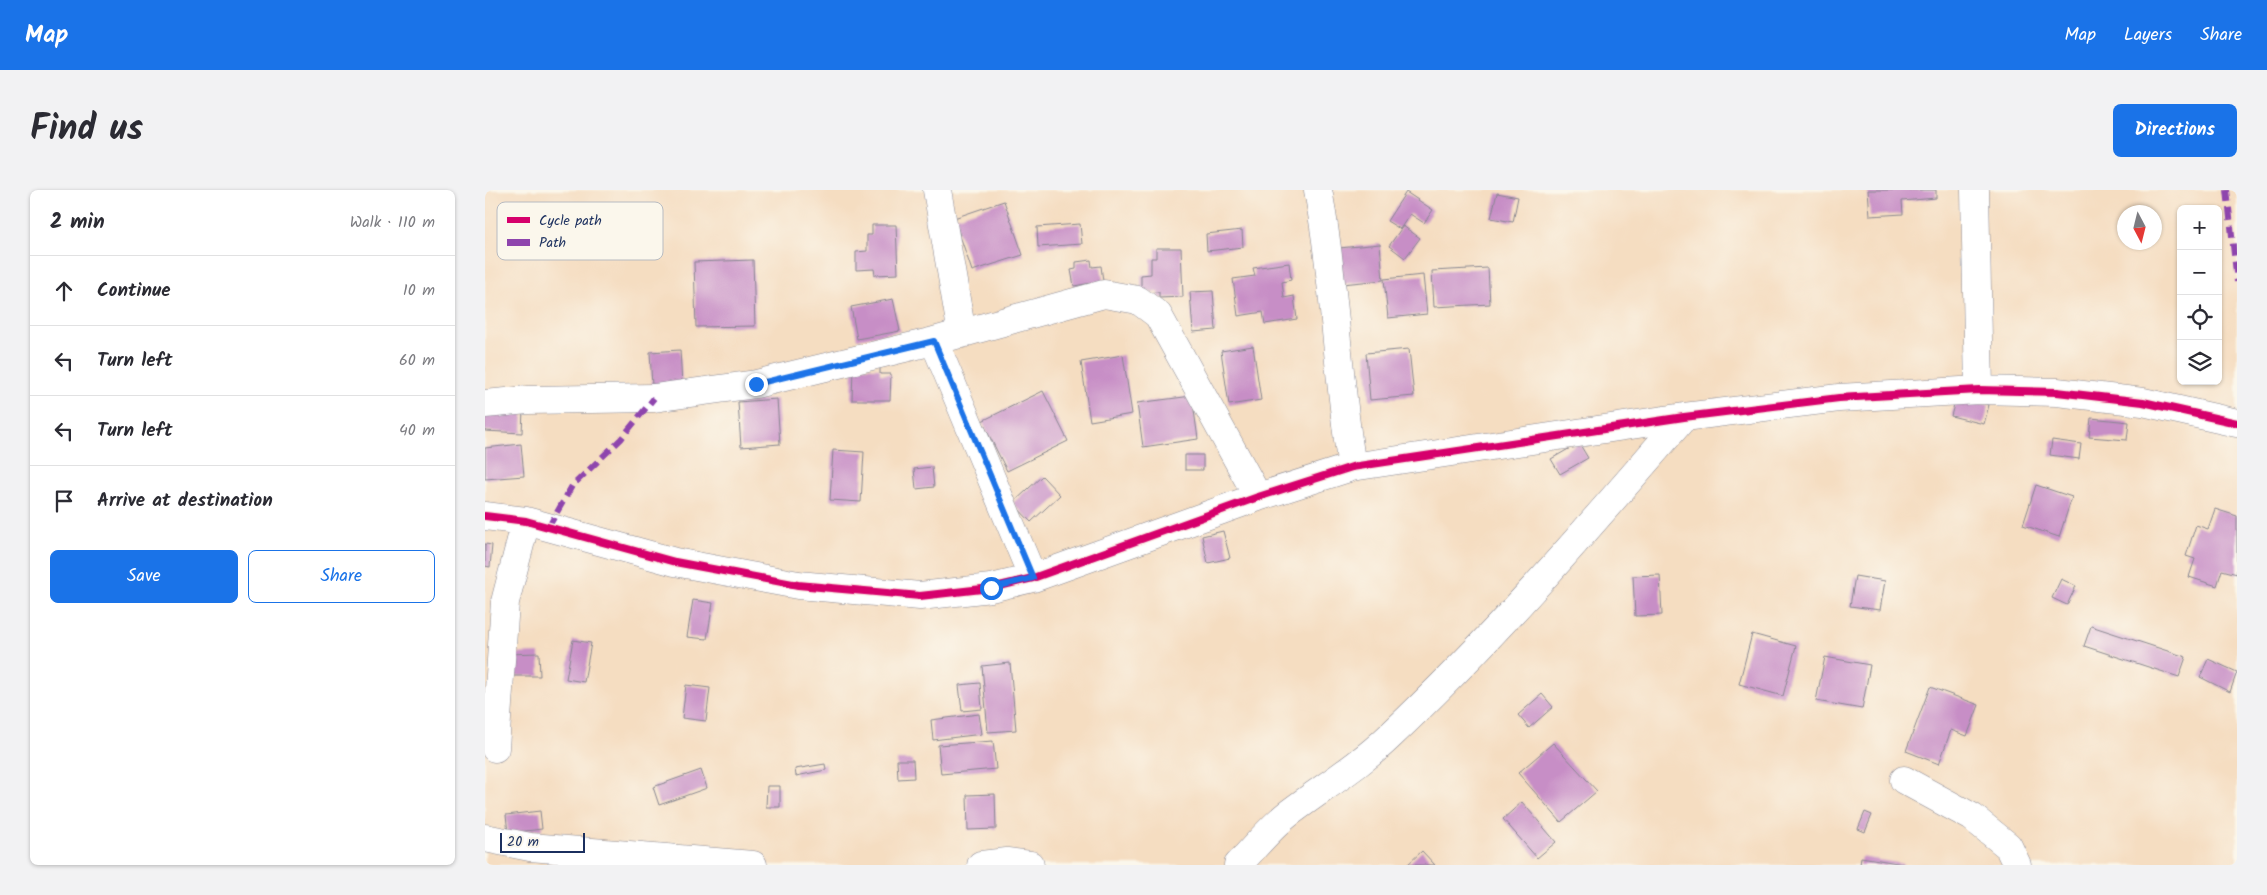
<!DOCTYPE html>
<html lang="en">
<head>
<meta charset="utf-8">
<style>
	:root { --surface:#fff; --page:#f2f2f3; --text:#2b2b33; --muted:#7c7c81; --line:#e1e1e2; --accent:#1a73e8 }
	body { margin:0; font-family:Kalam,sans-serif; background:var(--page); color:var(--text) }
	.controls { position:absolute; right:15px; top:15px; display:grid; overflow:hidden; border-radius:8px; box-shadow:0 1px 4px #0004 }
	.controls button { width:45px; height:45px; display:grid; place-items:center; padding:0; border:0; border-bottom:1px solid var(--line); background:var(--surface); color:var(--text); font:25px sans-serif }
	.compass { position:absolute; left:1632px; top:15px; width:45px; height:45px; border-radius:50%; background:var(--surface); box-shadow:0 1px 4px #0004; rotate:173deg }
	.scale { position:absolute; left:15px; bottom:12px; width:85px; box-sizing:border-box; padding-left:5px; border:2px solid #1b2f5e; border-top:0; font-size:14px; line-height:18px; white-space:nowrap; color:#1b2f5e; -webkit-text-stroke:4px #fbf7ec; paint-order:stroke }
	.stop { position:absolute; width:15px; height:15px; margin:-11px; border:4px solid #1a73e8; border-radius:50%; background:#fff }
	.stop.end { background:#1a73e8; border-color:#fff; box-shadow:0 1px 5px #0008 }
	.list { margin:0; padding:0; list-style:none }
	h2 { display:flex; justify-content:space-between; align-items:center; height:65px; margin:0; padding:0 20px; font-size:21px }
	h2 small { font-size:16px; font-weight:400; color:var(--muted) }
	.list li { display:grid; grid-template-columns:32px 1fr auto; gap:15px; align-items:center; box-sizing:border-box; height:70px; padding:0 20px; border-top:1px solid var(--line) }
	.list b { display:block; font-size:19px; white-space:nowrap }
	.list em { font-size:16px; font-style:normal; color:var(--muted) }
	.actions { display:flex; gap:10px; padding:15px 20px }
	.actions a { flex:1; padding:11px 0; border:1px solid var(--accent); border-radius:8px; text-align:center; font-size:18px; color:var(--accent) }
	.actions .main { background:var(--accent); color:#fff }
	.icon { flex:none; width:28px; height:28px; fill:none; stroke:currentColor; stroke-width:2; stroke-linecap:round; stroke-linejoin:round }
	.map { position:relative; flex:none; width:1752px; height:675px; overflow:hidden; border-radius:8px }
	header { display:flex; align-items:center; gap:30px; box-sizing:border-box; height:70px; padding:0 25px; background:var(--accent); color:#fff }
	header strong { font-size:24px }
	nav { display:flex; gap:28px; margin-inline-start:auto; font-size:18px }
	.intro { display:flex; align-items:center; justify-content:space-between; box-sizing:border-box; height:120px; padding:0 30px }
	h1 { margin:0; font-size:35px }
	.button { padding:12px 22px; border-radius:8px; background:var(--accent); color:#fff; font-size:18px; font-weight:700 }
	main { display:flex; gap:30px; padding:0 30px }
	aside { flex:1; background:var(--surface); border-radius:8px; box-shadow:0 1px 4px #0004 }
	.map>svg:first-child { display:block }
	.building { fill:#c78ec6 }
	.lines { fill:none; stroke-linecap:round; stroke-linejoin:round }
	.street-casing { stroke:#888690; stroke-width:29 }
	.street { stroke:#fff; stroke-width:28 }
	.quiet { stroke:#8e44ad; stroke-width:6; stroke-dasharray:12 6; stroke-linecap:butt }
	.cycleway-casing { stroke:#fbf7ec; stroke-width:11 }
	.cycleway { stroke:#d6006c; stroke-width:8 }
	.route { stroke:#1a73e8; stroke-width:6 }
	.key { fill:#fbf7ec; stroke:#b8bbc1; stroke-width:1 }
	.key-label { font-size:14px; fill:#1b2f5e }
</style>
</head>
<body>
<header>
<strong>Map</strong>
<nav><a>Map</a><a>Layers</a><a>Share</a></nav>
</header>
<div class="intro"><h1>Find us</h1><a class="button">Directions</a></div>
<main>
<aside>
<h2>2 min<small>Walk · 110 m</small></h2>
<ul class="list">
<li><svg class="icon" aria-label="ahead" viewBox="0 0 24 24"><path d="M12 20V5M6 11l6-6 6 6"/></svg><div><b>Continue</b></div><em>10 m</em></li>
<li><svg class="icon" aria-label="left" viewBox="0 0 24 24"><path d="M17 20v-9H6M10 6l-5 5 5 5"/></svg><div><b>Turn left</b></div><em>60 m</em></li>
<li><svg class="icon" aria-label="left" viewBox="0 0 24 24"><path d="M17 20v-9H6M10 6l-5 5 5 5"/></svg><div><b>Turn left</b></div><em>40 m</em></li>
<li><svg class="icon" aria-label="arrive" viewBox="0 0 24 24"><path d="M6 21V4h12l-3 4 3 4H6"/></svg><div><b>Arrive at destination</b></div></li>
</ul>
<div class="actions"><a class="main">Save</a><a>Share</a></div>
</aside>
<div class="map">
<svg width="1752" height="675" viewBox="0 0 1752 675">
	<rect width="100%" height="100%" fill="#fbf7ec"/>
	<filter id="ink" filterUnits="userSpaceOnUse"><feTurbulence type="fractalNoise" baseFrequency=".02" numOctaves="2"/><feDisplacementMap in="SourceGraphic" scale="10" xChannelSelector="R" yChannelSelector="G"/><feConvolveMatrix kernelMatrix="1 2 1 2 8 2 1 2 1" color-interpolation-filters="sRGB"/></filter>
	<filter id="wash" filterUnits="userSpaceOnUse"><feTurbulence type="fractalNoise" baseFrequency=".0096" numOctaves="4" result="noise"/><feDisplacementMap in="SourceGraphic" scale="20" xChannelSelector="R" yChannelSelector="G"/><feGaussianBlur stdDeviation="1.12" result="paint"/><feColorMatrix in="noise" values="0 0 0 0 0 0 0 0 0 0 0 0 0 0 0 0 0 1.4 0 .05"/><feComposite in="paint" operator="in"/></filter>
	<g filter="url(#wash)">
		<rect width="100%" height="100%" fill="#f5ddc1"/>
		<g id="blocks">
			<!-- building -->
			<path class="building" d="M1383,0H1451V8L1417,11L1418,24L1385,26Z
				M921,2L948,20L939,33L925,24L915,39L902,31Z
				M1012,3L1033,7L1028,32L1006,28Z
				M519,11L538,65L487,81L469,28Z
				M595,34L597,54L553,57L552,37Z
				M387,35H411L413,84L390,85L389,79L371,80V62L382,61V45H387Z
				M918,36L935,48L920,68L904,56Z
				M757,40L758,57L722,61L721,44Z
				M895,54L898,90L857,94L854,58Z
				M671,58H696L698,107L674,108V102L656,103V85L666,84V68H671Z
				M268,70L270,136L211,137L209,72Z
				M606,70L607,77L616,76L618,91L589,96L586,80L591,79V72Z
				M804,73L806,90L797,92L799,108L809,106L812,129L780,134L778,122L753,126L748,89L770,86L768,78Z
				M1003,78L1005,114L949,117L947,81Z
				M938,85L942,124L903,128L899,89Z
				M728,101L731,140L708,142L705,102Z
				M408,109L415,141L372,149L366,117Z
				M768,156L776,210L744,215L736,161Z
				M924,159L929,206L885,210L881,163Z
				M195,160L197,195L167,196L165,162Z
				M638,165L647,224L605,231L596,172Z
				M368,177L395,178V184H406L405,210H367Z
				M558,201L583,251L522,281L497,231Z
				M707,206L713,249L658,257L652,213Z
				M1471,207L1504,215L1499,234L1466,226Z
				M292,209L295,254L256,257L253,212Z
				M0,217L38,219L37,243L0,241Z
				M1606,228L1644,232L1642,250L1604,247Z
				M1567,250L1596,254L1594,269L1565,265Z
				M1094,253L1103,268L1075,284L1066,269Z
				M36,254L39,286L0,289V258Z
				M348,260L379,262L376,312L345,310Z
				M700,265H718V280H700Z
				M447,277L449,297L431,299L429,279Z
				M557,286L575,305L546,332L528,313Z
				M1551,295L1587,307L1574,347L1538,335Z
				M1730,319L1752,326V384L1737,380L1732,396L1704,387L1710,369L1701,366L1711,335L1723,339Z
				M738,341L745,368L723,373L717,346Z
				M0,354L7,355L5,377L0,376Z
				M1175,385L1177,425L1150,426L1148,386Z
				M1370,386L1400,391L1395,420L1365,416Z
				M1576,389L1591,396L1582,415L1567,408Z
				M208,410L228,413L222,449L202,447Z
				M1606,436L1701,467L1694,487L1599,456Z
				M1267,444L1311,456L1298,506L1254,494Z
				M88,450L106,453L99,492L81,489Z
				M54,463L55,486H23L22,464Z
				M1340,467L1385,475L1377,519L1331,511Z
				M1723,469L1752,482L1745,502L1715,487Z
				M525,473L531,540L503,542L497,476Z
				M495,493L497,519L477,521L474,495Z
				M201,495L225,498L221,531L197,528Z
				M1445,497L1494,515L1482,546L1466,540L1454,574L1421,561Z
				M1057,504L1068,517L1044,538L1033,525Z
				M494,524L497,544L448,550L446,530Z
				M508,551L511,579L456,584L453,555Z
				M1068,553L1112,601L1076,632L1033,583Z
				M412,570H428L429,588L413,589Z
				M340,574L341,580L311,586L310,579Z
				M216,580L222,598L174,615L168,597Z
				M282,596H295V617H281Z
				M510,604L511,639L483,640L482,605Z
				M1037,612L1071,652L1052,668L1018,629Z
				M55,621L57,639L23,643L21,625Z
				M1380,622L1387,625L1380,642L1373,639Z
				M937,661L950,675H922Z
				M1376,667L1418,674V675H1375Z"/>
		</g>
	</g>
	<g filter="url(#ink)">
		<use href="#blocks" fill-opacity="0" stroke="#888690" stroke-width="1"/>
		<g class="lines">
			<!-- street casing -->
			<g class="street-casing">
				<path id="street" d="M452,0L477,144
					M833,0C850,92 852,185 867,277
					M1490,0L1494,200
					M449,151L548,388
					M0,214L43,210L169,208L271,194L449,151L619,104L653,110L673,125L773,307
					M0,326L41,331L190,372L313,395L435,406L506,398L548,388L773,307L867,277L1199,227L1354,208L1494,200L1572,202L1658,212L1752,233
					M10,558L20,412L41,331
					M1419,590L1487,627L1523,656L1532,675
					M0,648L45,657L268,675
					M496,675L522,672L545,675
					M753,675C769,658 785,638 803,624C837,598 874,576 905,546C1010,447 1104,337 1199,227"/>
			</g>
			<!-- street -->
			<use href="#street" class="street"/>
			<!-- quiet -->
			<path class="quiet" d="M1742,0L1752,92
				M63,338L87,296L136,249L169,208"/>
			<!-- cycleway casing -->
			<g class="cycleway-casing">
				<path id="cycleway" d="M0,326L41,331L190,372L313,395L435,406L506,398L548,388L773,307L867,277L1199,227L1354,208L1494,200L1572,202L1658,212L1752,233"/>
			</g>
			<!-- cycleway -->
			<use href="#cycleway" class="cycleway"/>
		</g>
	</g>
	<g class="lines" filter="url(#ink)">
		<!-- route -->
		<path class="route" d="M271,194L449,151L548,388L506,398"/>
	</g>
	<!-- legend -->
	<rect x="12" y="12" width="166" height="58" rx="8" class="key"/>
	<rect x="22" y="27" width="23" height="6" fill="#d6006c"/>
	<rect x="22" y="49" width="23" height="7" fill="#8e44ad"/>
	<g class="key-label">
		<text x="54" y="35">Cycle path</text>
		<text x="54" y="57">Path</text>
	</g>
</svg>
<div class="controls">
<button>+</button>
<button>−</button>
<button><svg class="icon" aria-label="locate" viewBox="0 0 24 24"><circle cx="12" cy="12" r="6"/><path d="M12 2v4M12 18v4M2 12h4M18 12h4"/></svg></button>
<button><svg class="icon" aria-label="layers" viewBox="0 0 24 24"><path d="M12 4l9 5-9 5-9-5zM3 14l9 5 9-5"/></svg></button>
</div>
<svg class="compass" viewBox="-18 -18 36 36"><path d="M0-13l5 13h-10z" fill="#e53935"/><path d="M0 13l5-13h-10z" fill="#7c7c81"/></svg>
<div class="scale">20 m</div>
<div class="stop" style="left:506px;top:398px"></div>
<div class="stop end" style="left:271px;top:194px"></div>
</div>
</main>
</body>
</html>
